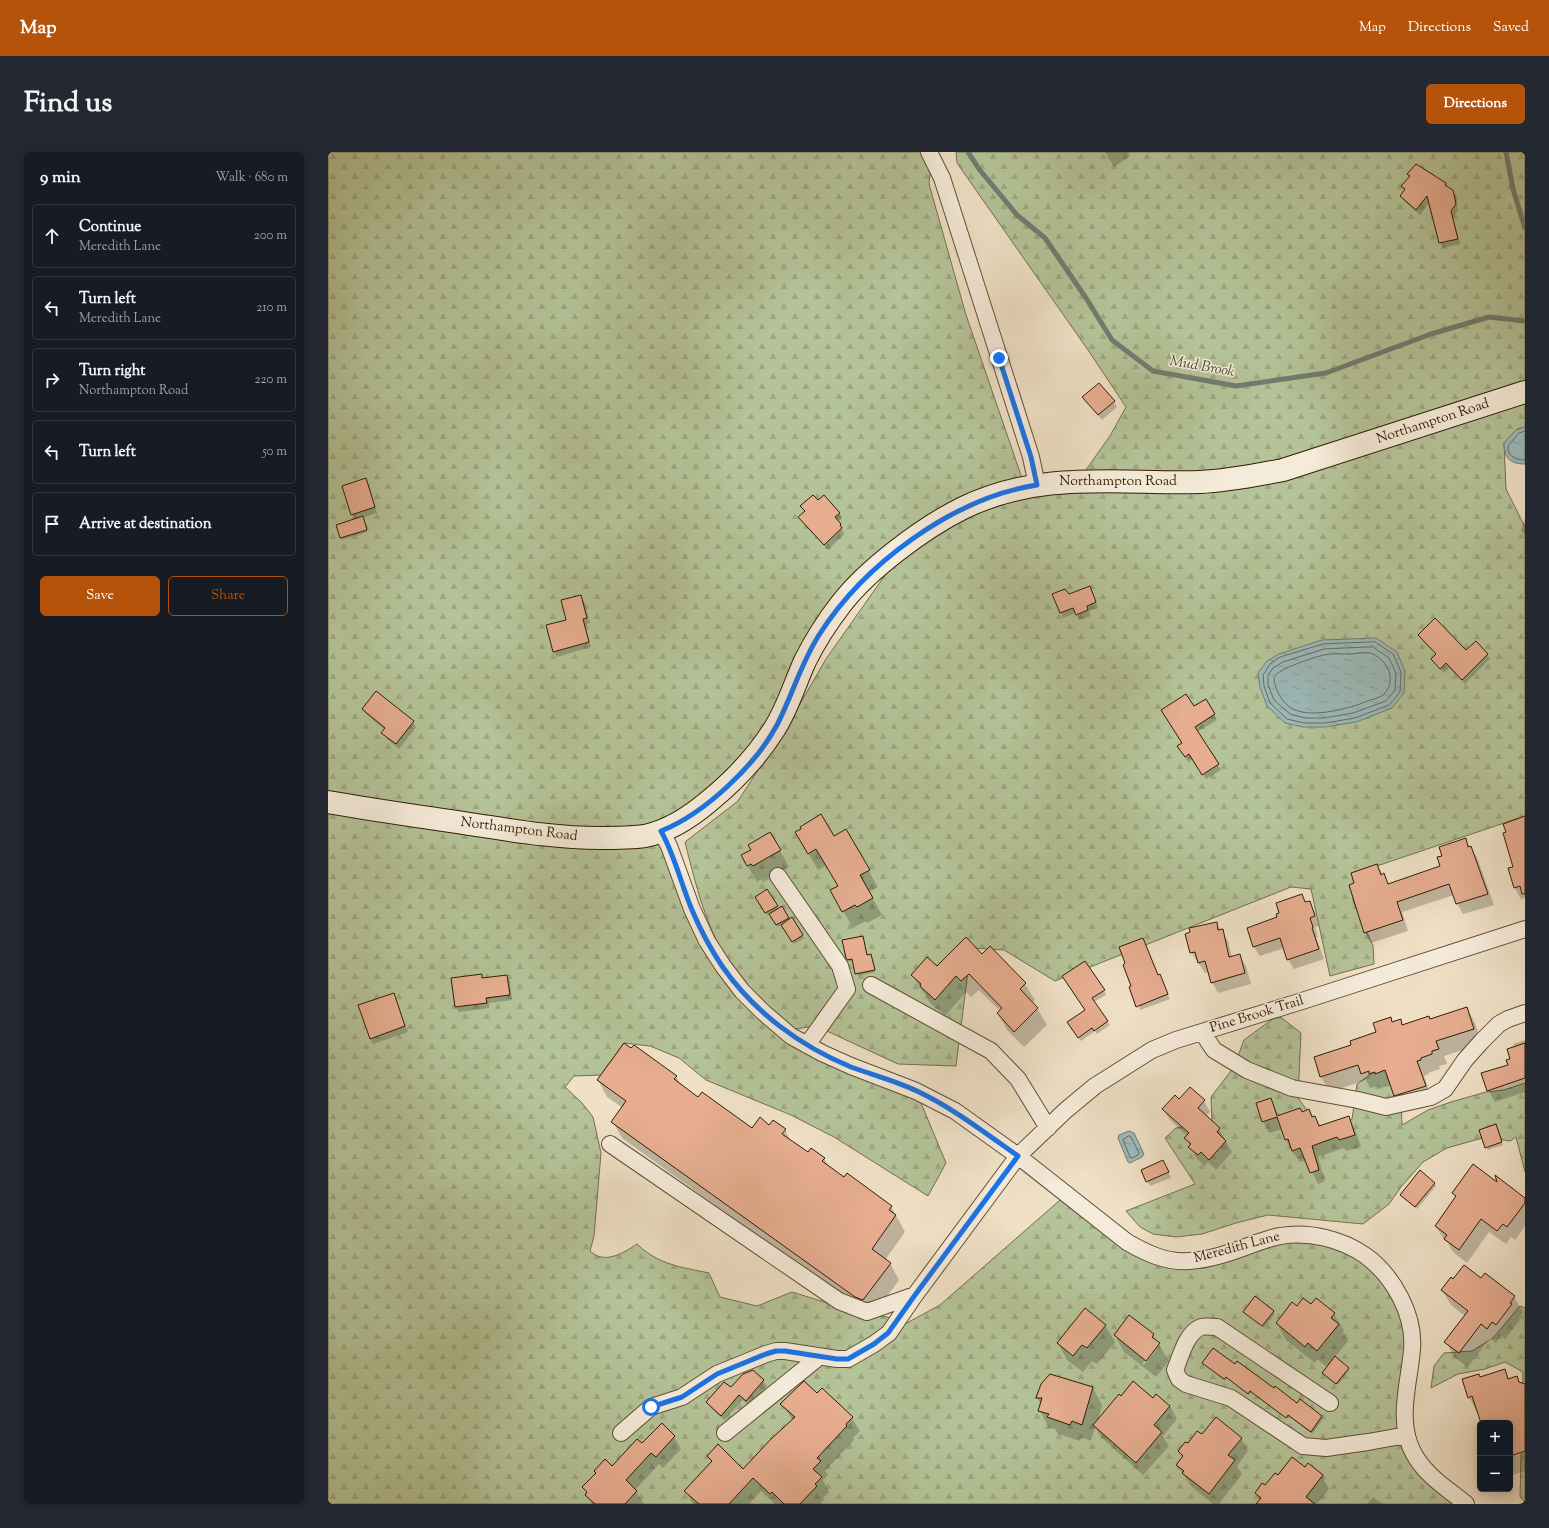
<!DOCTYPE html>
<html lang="en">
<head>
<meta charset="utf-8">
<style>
	:root { --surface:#171b24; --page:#242831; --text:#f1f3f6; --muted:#9ea1a6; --line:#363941; --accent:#b45309 }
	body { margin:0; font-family:"Sorts Mill Goudy",serif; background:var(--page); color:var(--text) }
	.controls { position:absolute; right:12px; bottom:12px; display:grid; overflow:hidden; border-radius:6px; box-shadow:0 2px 10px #0003 }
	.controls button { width:36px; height:36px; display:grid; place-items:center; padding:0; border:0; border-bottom:1px solid var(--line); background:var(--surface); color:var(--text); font:20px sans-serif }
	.stop { position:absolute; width:12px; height:12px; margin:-9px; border:3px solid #1a73e8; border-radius:50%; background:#fff }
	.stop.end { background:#1a73e8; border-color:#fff; box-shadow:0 1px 4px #0008 }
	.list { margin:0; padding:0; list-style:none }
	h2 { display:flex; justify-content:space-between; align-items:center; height:52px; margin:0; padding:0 16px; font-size:17px }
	h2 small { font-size:13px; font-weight:400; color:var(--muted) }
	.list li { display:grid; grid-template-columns:26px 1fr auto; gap:12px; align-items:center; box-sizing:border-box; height:64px; margin:0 8px 8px; padding:0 8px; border:1px solid var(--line); border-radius:6px }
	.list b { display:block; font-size:15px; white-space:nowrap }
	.list p { margin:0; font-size:13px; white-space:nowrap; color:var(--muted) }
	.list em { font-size:13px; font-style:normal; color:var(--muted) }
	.actions { display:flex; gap:8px; padding:12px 16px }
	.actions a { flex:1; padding:9px 0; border:1px solid var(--accent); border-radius:6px; text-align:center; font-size:14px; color:var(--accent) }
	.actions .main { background:var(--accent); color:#fff }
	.icon { flex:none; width:22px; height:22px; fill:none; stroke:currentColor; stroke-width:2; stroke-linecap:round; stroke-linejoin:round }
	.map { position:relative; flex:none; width:1197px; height:1352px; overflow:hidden; border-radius:6px }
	header { display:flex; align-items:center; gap:24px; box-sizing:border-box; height:56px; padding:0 20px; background:var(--accent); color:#fff }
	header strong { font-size:19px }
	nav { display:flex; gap:22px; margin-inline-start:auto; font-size:14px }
	.intro { display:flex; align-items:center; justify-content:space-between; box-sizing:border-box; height:96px; padding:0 24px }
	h1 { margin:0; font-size:28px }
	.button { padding:10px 18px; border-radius:6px; background:var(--accent); color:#fff; font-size:14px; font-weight:700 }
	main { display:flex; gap:24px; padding:0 24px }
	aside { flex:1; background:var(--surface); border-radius:6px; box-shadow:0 2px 10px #0003 }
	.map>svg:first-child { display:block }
	.forest { fill:url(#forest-firs); stroke:#73704d }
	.water { fill:url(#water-ripples); stroke:#717c71 }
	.shadow { fill:#0003; fill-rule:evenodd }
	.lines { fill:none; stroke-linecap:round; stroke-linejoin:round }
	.shore { stroke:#666c5e; stroke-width:1 }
	.stream { stroke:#717c71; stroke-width:5 }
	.building { fill:#e6ad90; stroke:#311d02 }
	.street-casing { stroke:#604e33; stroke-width:18 }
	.secondary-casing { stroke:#311d02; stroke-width:24 }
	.street { stroke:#f5ebda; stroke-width:16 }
	.secondary { stroke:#f5ebda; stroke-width:22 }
	.route { stroke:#1a73e8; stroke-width:5 }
	.labels { text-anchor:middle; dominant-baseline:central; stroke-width:3; stroke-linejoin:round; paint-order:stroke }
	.street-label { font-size:14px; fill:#311d02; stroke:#f5ebda }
	.water-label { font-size:15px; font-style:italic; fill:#514c3a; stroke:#f5ebda }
</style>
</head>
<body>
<header>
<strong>Map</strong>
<nav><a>Map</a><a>Directions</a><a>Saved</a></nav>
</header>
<div class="intro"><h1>Find us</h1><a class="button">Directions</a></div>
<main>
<aside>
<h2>9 min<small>Walk · 680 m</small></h2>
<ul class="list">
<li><svg class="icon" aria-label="ahead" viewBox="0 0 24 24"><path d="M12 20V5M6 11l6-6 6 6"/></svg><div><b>Continue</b><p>Meredith Lane</p></div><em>200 m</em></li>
<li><svg class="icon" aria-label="left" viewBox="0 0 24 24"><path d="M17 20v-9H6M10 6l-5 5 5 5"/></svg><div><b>Turn left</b><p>Meredith Lane</p></div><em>210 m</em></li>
<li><svg class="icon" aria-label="right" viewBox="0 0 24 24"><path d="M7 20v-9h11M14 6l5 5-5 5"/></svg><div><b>Turn right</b><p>Northampton Road</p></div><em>220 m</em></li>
<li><svg class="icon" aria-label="left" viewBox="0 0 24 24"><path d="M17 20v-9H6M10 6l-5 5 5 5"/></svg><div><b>Turn left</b></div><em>50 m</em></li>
<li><svg class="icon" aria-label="arrive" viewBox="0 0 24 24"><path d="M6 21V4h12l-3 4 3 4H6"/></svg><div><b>Arrive at destination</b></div></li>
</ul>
<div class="actions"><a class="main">Save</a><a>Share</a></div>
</aside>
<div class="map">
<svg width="1197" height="1352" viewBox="0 0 1197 1352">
	<defs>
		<pattern id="forest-firs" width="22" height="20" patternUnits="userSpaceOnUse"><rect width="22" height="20" fill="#b5c398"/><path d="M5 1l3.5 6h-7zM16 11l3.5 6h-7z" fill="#9ca781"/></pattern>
		<pattern id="water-ripples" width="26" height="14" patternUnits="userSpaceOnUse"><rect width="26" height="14" fill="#9cbbbb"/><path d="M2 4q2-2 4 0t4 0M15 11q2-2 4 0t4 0" fill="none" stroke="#87a09f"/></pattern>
	</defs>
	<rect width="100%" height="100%" fill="#efe0c6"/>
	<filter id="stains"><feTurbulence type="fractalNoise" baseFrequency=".005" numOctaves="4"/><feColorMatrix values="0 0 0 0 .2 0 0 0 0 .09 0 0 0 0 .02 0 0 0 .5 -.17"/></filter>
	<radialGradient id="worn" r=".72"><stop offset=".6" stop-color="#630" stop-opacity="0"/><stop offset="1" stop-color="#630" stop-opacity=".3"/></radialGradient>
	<!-- forest -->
	<path class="forest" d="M0,0H604L601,32L638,163L697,335L674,341L533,430L449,574L346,674L341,694L379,789L463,884L588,939L618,1011L600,1044L506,985L463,963L378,928L351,906L322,894L296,891L273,923L246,924L237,935L254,951L265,965L273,1001L266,1084L262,1099C277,1113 295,1101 309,1092C331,1113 353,1115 381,1121L392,1145L429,1154L464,1140L506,1153L559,1165L577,1172L612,1153L739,1042L776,1071L853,1109L951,1084L1024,1096L1076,1153L1080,1288L1138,1352H0Z
		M628,0H1197V240L955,318L750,329L782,284L798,255L760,198L629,11Z
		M1197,246V275L1189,277L1176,291L1178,337L1197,375V664L1028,721L1025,749L1045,794L1046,812L1002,824L983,737L963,735L727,829L676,798L643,796L628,914L570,912L488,874L467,877C450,862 432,848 417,832C381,791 370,741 357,690L410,649L469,557L498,507L562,416L588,396L636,365L698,344L759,334L923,330Z
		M950,863L973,881L970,946L990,973L1010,977L1024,967L1029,932L1061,909L1072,921L1074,973L1100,958L1123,950L1158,940L1176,938L1197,931V1020L1188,985L1182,989L1158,985L1119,996L1095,1010L1073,1035L1061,1052L1035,1072L940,1063L908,1071L874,1082L848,1085L825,1082L812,1075L798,1059L867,1032L837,986L848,976L884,969L883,945L906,915L916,888Z
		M1192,1154L1197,1156V1350L1192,1345L1195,1220L1177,1210L1157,1217L1130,1222L1103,1236L1106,1214L1116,1201L1144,1199L1165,1186Z"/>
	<!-- water -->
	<path class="water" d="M1197,275V312C1182,312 1176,306 1176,291L1189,277Z
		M1048,486L1069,500L1077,519L1076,541L1064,556L1028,570L997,575H975L957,571L939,554L932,535L930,521L939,509L951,502L994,488Z
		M801,979L806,981L816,1002L814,1005L802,1011L800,1010L790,986L791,983Z"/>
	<!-- shadow -->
	<path class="shadow" d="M777,0H800L802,4L786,15Z
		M1080,22L1118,32L1120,36L1124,39L1128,44L1130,58L1125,65L1132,92L1115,96L1112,91L1102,50L1092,63L1076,49L1073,44L1077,39L1075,34L1082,25Z
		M756,246L786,250L789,255L774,268Z
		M38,327L41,332L49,361L34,366L39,380L14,388L9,374L27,368L24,363Z
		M490,349L511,361L514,366L510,370L516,382L500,398L474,370L471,365L477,360L474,354Z
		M1197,366V383L1193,378Z
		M764,440L770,456L761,459L763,464L751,468L748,461L735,466L725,442L740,443Z
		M253,444L256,449L262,471L257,473L263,495L229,505L226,500L240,468Z
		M1091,483L1138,500L1159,502L1162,507L1137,532L1121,516L1116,521L1107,512L1104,507L1109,503L1094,488Z
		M877,548L889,568L869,580L893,618L878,627L865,607L860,610L851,594L855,591L865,556Z
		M35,557L85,570L88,575L71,597L58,586L55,581L57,578L38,562Z
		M1197,666V746L1193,747L1187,736V715Z
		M517,678L550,735L541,740L554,763L539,771L538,769L525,776L503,739L511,734L499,713L490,718L468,680L505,685Z
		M442,681L461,715L435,730L434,727L429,730L414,704L424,698Z
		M1137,688L1149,705L1166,753L1135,762L1129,752L1126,743L1074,760L1080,779L1043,791L1037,781L1023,733L1027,732L1049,713L1062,733L1113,715L1115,704Z
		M439,739L450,757L453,755L461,768L464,767L476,786L466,792L454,773L450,775L442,762L439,763L429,745Z
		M974,744L978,751L981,750L987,760L991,774L987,775L990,785H988L996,807L966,817L960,807L956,796L932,804L926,795L950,766Z
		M888,771L900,789L904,805L911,803L918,814L923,832L890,841L884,830L881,820L877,821L863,800Z
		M534,785L539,804L543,803L544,805L547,820L530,824L526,809L521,810L519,805Z
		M815,787L830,824L834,828L842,847L812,858L805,834Z
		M662,795L697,832L707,848L704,851L709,856L719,873L696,895L679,878L670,862L672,859L651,838L643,845L638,840L617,864L602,851L598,843L594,839L584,823L654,803Z
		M153,823L155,827L179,824L182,829L184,848L161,851V856L131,860L128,855Z
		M736,824L776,839L778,843L766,850L782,873L769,882L767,879L753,889L742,875L758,858Z
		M65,842L80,880L45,892L42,886Z
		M1139,856L1147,871L1154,892L1116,904L1119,912L1111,914L1112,917L1100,921L1101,922L1096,924L1105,949L1075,958L1067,943L1063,934L1051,936L1050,934L1042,936L1038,928L1002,940L993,925L987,906L1024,894L1050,881L1062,867L1065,871L1072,869L1075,874L1102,868Z
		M1197,888V940L1167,950L1160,938L1181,913L1187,896L1185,892Z
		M348,924L353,934L371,946L424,978L442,974L457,978L463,990L480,1002L496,1006L501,1016L516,1027L563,1054L577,1080L557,1108L562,1111L571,1128L545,1164L538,1162L294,986L285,970L295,956L279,945L270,928Z
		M943,947L951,964L974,961L981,958L992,974L1020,966L1027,977L1033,995L1018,999L1016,996L990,1005L997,1029L990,1032L978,1008L972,1010L964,999L958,988L954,977L941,981L935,969Z
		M852,948L876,949L882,960L878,964L891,977L904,1000L888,1018L880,1010L877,1014L868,1006L858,986L859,984L842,968L835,957Z
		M1169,975L1175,993L1160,998L1152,978Z
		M838,1014L843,1026L822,1034L819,1029Z
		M1106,1031L1108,1034L1089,1057L1075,1045Z
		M1171,1033L1197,1048V1074L1187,1088L1183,1085L1178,1092L1161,1080L1139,1111L1125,1100L1120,1091L1116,1088L1108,1074L1128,1046L1125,1041Z
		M1125,1128L1186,1145L1195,1160L1190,1166L1192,1168L1177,1187L1173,1184L1168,1191L1162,1186L1140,1215L1126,1205L1118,1190L1137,1164L1123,1153L1114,1138Z
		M983,1153L1006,1162L1016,1178L1015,1180L1020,1189L1007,1205L1021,1218L1010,1233L995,1221L1000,1216L989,1207L987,1211L958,1188L949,1172L969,1155Z
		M916,1160H945L947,1162L936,1176Z
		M777,1173L787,1190L769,1212L764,1209L755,1220L739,1208L730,1191Z
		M787,1183H825L841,1209L828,1225L796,1200ZM829,1194H831L816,1213L814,1212Z
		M875,1211L946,1238L969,1252L972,1249L995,1267L984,1282L962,1265L960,1267L924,1240L921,1243L899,1226L897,1229Z
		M1176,1218L1182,1228L1189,1226L1192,1231L1197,1233V1319L1182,1324V1271H1152V1279L1149,1271L1154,1270L1141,1245L1152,1226Z
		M424,1219L435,1229L439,1234L421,1254L415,1248L396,1268L382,1255L379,1250L403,1237Z
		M765,1236L774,1253L770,1268L794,1246L825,1247L842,1254L849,1267L835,1284L841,1294L815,1323L773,1285L767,1275L763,1289L753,1285L752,1289L730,1282L727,1277L721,1276L712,1259L713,1252L709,1246Z
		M489,1243L524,1266L532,1279L525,1286L526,1288L497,1319L500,1323L495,1328L501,1340L495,1346L496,1348L492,1352H447L433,1339L421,1352H365L358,1339L384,1311L380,1304L415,1318L465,1269L454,1252Z
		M334,1273L346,1285L353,1297L335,1316L331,1312L307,1338L316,1352H264L256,1335L314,1292Z
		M913,1286L920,1299L909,1314L914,1322L891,1352H885L863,1334L849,1313L854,1306L851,1299L860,1293Z
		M978,1317L994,1324L1001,1337L989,1352H929L932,1348L928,1341L950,1324Z
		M1045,1345L1055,1352H1039Z"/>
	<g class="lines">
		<!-- shore -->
		<path class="shore" d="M1197,279L1191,281L1180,294C1180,305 1187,308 1197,308
			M1047,490L1065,502L1073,520L1072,540L1061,553L1027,566L997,571H976L959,567L942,551L936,534L935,523L942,512L952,505L995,492Z
			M1045,495L1061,506L1068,521L1067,538L1058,549L1025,561L996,566H977L962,562L946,548L940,533V524L945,516L955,510L996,497Z
			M1021,502C1028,502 1039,499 1045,502C1060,509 1069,529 1056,542C1053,545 1047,547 1042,548C1024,556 984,567 965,557C957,553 951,544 948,536C947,532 945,528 947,524C950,517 987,505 996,503C1004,501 1013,502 1021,502Z
			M801,984L803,985L811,1001L810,1003L804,1006L802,1005L795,988Z"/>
		<!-- stream -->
		<path class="stream" d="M640,0L651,17L689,63L717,86L758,146L784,188L825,219L908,234L998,221L1103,182L1161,165L1197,169
			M1178,0L1185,37L1197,76"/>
	</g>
	<!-- building -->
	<path class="building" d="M1088,12L1118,31L1117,33L1125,38L1128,52L1123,59L1130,87L1111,91L1099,44L1088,58L1072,44L1077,37L1073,34L1082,24L1079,22Z
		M771,231L787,249L770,263L754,245Z
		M38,326L47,355L23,363L14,334Z
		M485,343L490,348L496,343L512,361L507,365L513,372L512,373L514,376L496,393L470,365L477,359L472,354Z
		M35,364L39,378L12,386L8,373Z
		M762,434L768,450L759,454L760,458L748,463L745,456L732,461L724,442L737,437L741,442Z
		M253,443L259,466L255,467L261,490L225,500L218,473L238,468L233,448Z
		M1107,466L1138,498L1148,489L1160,502L1134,528L1118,511L1112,517L1103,507L1108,502L1090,483Z
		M48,539L86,569L68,592L53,581L57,576L34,557Z
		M858,542L866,554L878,547L887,562L867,575L891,612L874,623L861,602L857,605L849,594L854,591L833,558Z
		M493,662L506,684L518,677L542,718L532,723L545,746L529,755L527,753L514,760L502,738L510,734L488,697L480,702L467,680L473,677L472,675Z
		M1197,664V742H1194L1192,734L1186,736L1180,716L1185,715L1175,681L1178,680L1175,672Z
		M442,680L453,698L425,714L423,712L419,714L413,703L423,698L420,693Z
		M1138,686L1140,695L1143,694L1160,742L1128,752L1121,732L1069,750L1075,768L1036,781L1021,733L1026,731L1023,721L1049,712L1053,723L1056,721L1060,732L1112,714L1109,705L1114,704L1111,695Z
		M439,737L450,754L437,761L427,745Z
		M974,742L977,750L982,749L987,764L982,766L985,775L984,776L991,797L959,808L952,786L925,795L919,776L949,765L948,762L951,761L948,751Z
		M454,754L461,766L448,773L441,762Z
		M464,765L475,783L464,790L453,773Z
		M889,770L890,778L895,777L901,805L912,802L917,821L883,831L877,809L870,811L867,800L862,801L857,782L862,780L861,776Z
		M535,784L539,803L543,802L547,818L527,822L524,807L519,808L518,806L514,788Z
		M638,785L654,802L662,794L698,831L692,837L710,856L686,880L669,861L674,856L641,822L633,829L628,824L607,848L592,834L593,832L583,823L599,805L609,814Z
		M815,786L830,823L832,822L840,842L808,855L801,835L803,834L795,813L797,811L791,795Z
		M757,809L777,838L764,846L780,869L766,879L764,876L750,886L739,870L757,858L734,824Z
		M154,822V826L179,823L182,843L158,846L159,851L127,855L123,826Z
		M66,841L77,874L42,887L30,853Z
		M1139,855L1146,877L1108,889L1111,897L1104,899V902L1093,906V908L1089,909L1098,934L1066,944L1057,918L1047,922V920L1041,922V919L1033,922L1030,913L992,925L986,905L1023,893L1022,889L1048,880L1045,871L1063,865L1064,870L1073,867L1074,873L1101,864L1102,867Z
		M296,891L303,896L306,893L349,924L346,927L370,945L374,940L424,976L432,965L441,973L445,968L458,977L454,982L480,1000L483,996L497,1006L494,1009L516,1025L519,1021L564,1054L561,1058L568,1063L544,1097L563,1111L535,1148L527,1145L283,970L298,949L269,928Z
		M1197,891V926L1159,939L1153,921L1180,913L1178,908L1182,907L1179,897Z
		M862,935L877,948L870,956L892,976L889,980L898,989L881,1008L873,1000L870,1003L860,995L863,992L856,986L861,981L834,957L847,943L851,947Z
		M943,946L949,964L972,956L974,960L981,957L984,965L987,964L991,974L1021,964L1027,983L1011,988L1009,985L984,994L991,1018L982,1021L972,996L964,999L960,987L957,988L949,965L934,970L928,951Z
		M1168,972L1174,990L1157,996L1151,978Z
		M835,1008L841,1020L818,1030L813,1018Z
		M1145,1012L1169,1030L1167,1023L1197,1046V1051L1179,1075L1175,1072L1169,1079L1153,1067L1131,1098L1116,1087L1119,1083L1107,1074L1128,1044L1124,1041Z
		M1092,1018L1107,1031L1087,1055L1072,1043Z
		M1136,1113L1153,1126L1157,1121L1187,1144L1182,1151L1184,1152L1168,1173L1164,1170L1159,1177L1153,1172L1131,1201L1116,1190L1140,1159L1113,1138L1123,1125L1125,1127Z
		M927,1144L946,1159L934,1174L915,1160Z
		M975,1146L983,1152L988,1146L1007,1161L1003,1166L1011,1172L989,1199L980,1191L977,1195L948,1171L964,1150L969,1154Z
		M757,1156L778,1173L759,1196L754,1193L745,1204L729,1191Z
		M801,1163L826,1182L824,1185L832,1191L818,1209L786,1183Z
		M885,1196L907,1212L909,1209L946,1236L947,1234L969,1251L972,1247L994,1264L983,1280L960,1263L958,1266L922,1239L920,1242L898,1225L896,1227L874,1211Z
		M1007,1204L1021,1216L1008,1232L994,1221Z
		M1177,1217L1180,1227L1189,1224L1191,1230L1197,1232V1299L1182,1304V1271H1153L1144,1244L1140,1246L1134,1227L1151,1222L1152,1225Z
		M425,1218L436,1228L418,1249L411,1243L393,1264L378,1250L396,1230L403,1235L415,1222Z
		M722,1222L765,1235L754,1273L744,1269L742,1273L719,1265L721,1262L710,1259L714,1246H708L713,1232Z
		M476,1229L489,1241L494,1236L525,1265L518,1272L519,1274L489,1306L493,1309L485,1317L494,1325L487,1332L489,1334L472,1352H456L444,1340L442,1342L425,1326L401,1352H371L356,1339L384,1309L379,1304L390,1292L415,1317L443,1287L467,1265L452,1252Z
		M805,1229L825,1246L828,1242L842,1254L826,1273L834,1280L808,1311L765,1273L791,1242L793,1244Z
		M888,1265L914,1286L900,1303L907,1308L881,1342L854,1321L856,1319L848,1313L855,1304L850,1299L857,1290L860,1291L869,1279L874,1282Z
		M334,1271L347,1284L328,1305L323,1301L298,1328L309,1339L297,1352H267L257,1343L259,1340L254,1335L268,1321L266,1319L277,1307L284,1314L309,1287L314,1291Z
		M964,1305L977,1315L980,1311L995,1323L978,1345L987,1352H928L933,1346L927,1341L934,1331L937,1333L947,1321L950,1323Z"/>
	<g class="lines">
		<!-- street casing -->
		<g class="street-casing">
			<path id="street" d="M601,0L614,26L703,305L709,333
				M333,679L341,694L364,757L379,789L395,814L414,839L435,860L463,884L494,901L523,914L588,939L627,959L690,1004L799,1090C818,1101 839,1111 861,1109C885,1108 909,1098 931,1090C938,1088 945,1085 952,1084C981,1079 1014,1087 1038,1104C1066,1125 1087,1163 1084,1198C1081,1232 1068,1270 1086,1302C1098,1324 1120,1337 1138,1352
				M450,724L512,814L519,837L479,893
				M543,833L663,899L690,927L720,976
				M874,880L886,898L919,918L964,936L1030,948L1058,955L1103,945L1117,937L1137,908L1154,889L1171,872L1180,867L1197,861
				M282,992L511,1149L539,1160L587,1143
				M1002,1251L889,1175C884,1175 877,1174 873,1175C858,1181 853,1204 847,1218L851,1227L858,1232L903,1246L975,1294L998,1296L1040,1290L1079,1283
				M293,1281L323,1255L354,1245L389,1222L438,1202L448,1199H457L509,1207H520L546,1192L561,1181L587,1143L690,1004L738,958L767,934L824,898L848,888L971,850L1197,777
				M397,1281L491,1205"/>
		</g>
		<!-- secondary casing -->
		<g class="secondary-casing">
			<path id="secondary" d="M0,650C52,659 103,666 155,674C194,680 232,686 272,686C287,686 302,686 317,684C341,679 361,666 380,650C407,628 429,605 447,576C460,555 467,531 477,509C487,489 499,470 513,452C540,417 595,376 635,356C713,318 790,332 872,330C900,329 928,323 955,318L1197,240"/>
		</g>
		<!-- street -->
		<use href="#street" class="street"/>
		<!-- secondary -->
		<use href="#secondary" class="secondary"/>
	</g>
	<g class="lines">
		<!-- route -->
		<path class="route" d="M323,1255L354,1245L389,1222L438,1202L448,1199H457L509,1207H520L546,1192L560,1181L587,1143L690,1004C657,981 625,956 589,939C568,929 545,923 523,915C472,894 426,860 394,814C382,796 372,777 364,758C353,732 347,704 333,679C376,662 427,614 449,573C464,544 473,511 491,483C536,412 625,346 709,333L703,305L671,206"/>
	</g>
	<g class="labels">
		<!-- street labels -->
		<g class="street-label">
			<text transform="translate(1105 270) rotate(-18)">Northampton Road</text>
			<text x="790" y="330">Northampton Road</text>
			<text transform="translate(191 678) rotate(7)">Northampton Road</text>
			<text transform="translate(929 863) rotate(-17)">Pine Brook Trail</text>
			<text transform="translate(909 1096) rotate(-15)">Meredith Lane</text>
		</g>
		<!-- water labels -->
		<g class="water-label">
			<text transform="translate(874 215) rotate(10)">Mud Brook</text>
		</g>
	</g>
	<rect width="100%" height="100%" filter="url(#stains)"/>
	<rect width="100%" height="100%" fill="url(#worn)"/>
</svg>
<div class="controls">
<button>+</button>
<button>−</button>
</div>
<div class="stop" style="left:323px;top:1255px"></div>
<div class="stop end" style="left:671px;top:206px"></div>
</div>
</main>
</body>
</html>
